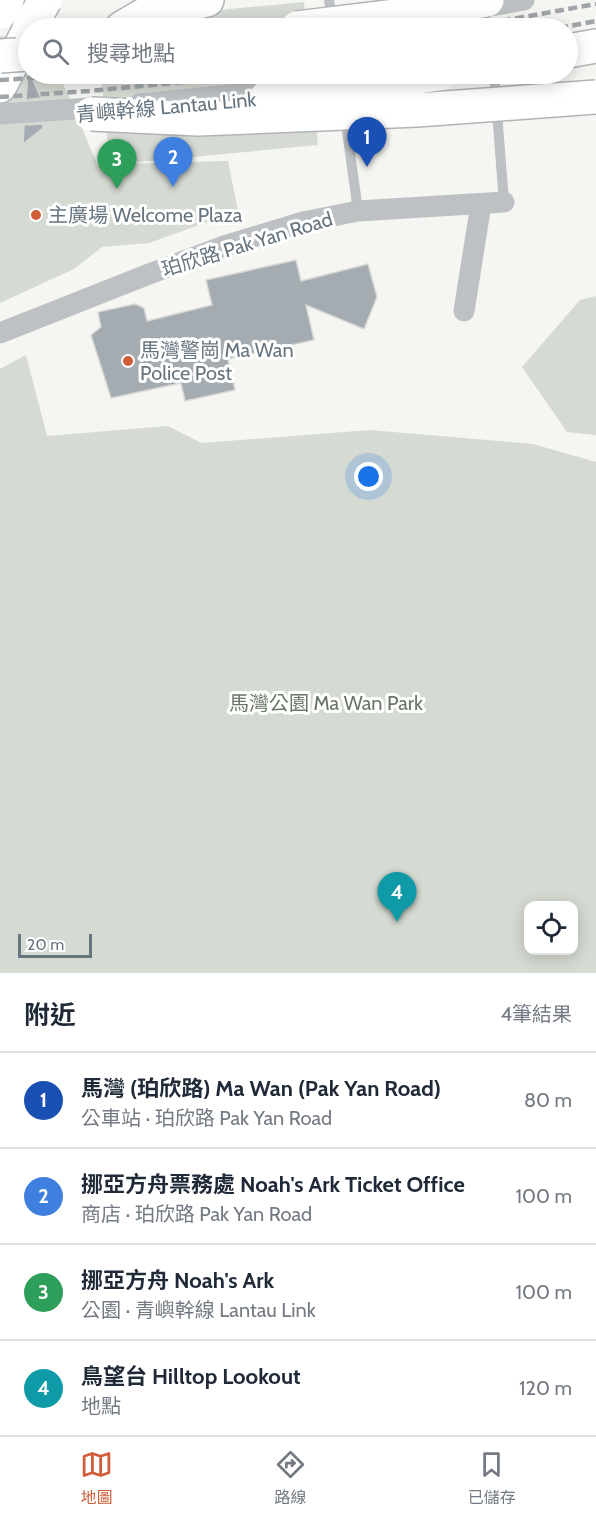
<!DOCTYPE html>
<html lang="zh-TW">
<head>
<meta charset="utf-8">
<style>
	:root { --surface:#fff; --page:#f6f6f7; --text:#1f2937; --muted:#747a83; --line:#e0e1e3; --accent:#d05c38 }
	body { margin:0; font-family:Cabin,"Noto Sans TC",sans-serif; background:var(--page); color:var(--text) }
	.controls { position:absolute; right:18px; bottom:18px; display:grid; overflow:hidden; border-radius:12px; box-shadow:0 3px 15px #0003 }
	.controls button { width:54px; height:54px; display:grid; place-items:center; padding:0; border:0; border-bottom:2px solid var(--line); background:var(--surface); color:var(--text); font:30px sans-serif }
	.scale { position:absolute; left:18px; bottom:15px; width:74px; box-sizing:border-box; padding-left:6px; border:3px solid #677580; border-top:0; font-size:16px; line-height:21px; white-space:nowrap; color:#677580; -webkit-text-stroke:4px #fff; paint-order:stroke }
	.you { position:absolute; left:369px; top:477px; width:21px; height:21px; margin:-15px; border:4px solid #fff; border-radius:50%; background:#1a73e8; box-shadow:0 0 0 9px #1a73e833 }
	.badge { display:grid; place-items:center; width:39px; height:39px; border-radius:50%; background:var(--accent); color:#fff; font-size:20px; font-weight:700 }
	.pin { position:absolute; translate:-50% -50px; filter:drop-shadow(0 2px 3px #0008) }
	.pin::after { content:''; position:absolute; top:32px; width:21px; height:18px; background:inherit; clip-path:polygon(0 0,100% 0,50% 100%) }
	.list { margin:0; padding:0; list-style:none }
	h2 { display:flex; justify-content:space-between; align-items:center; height:78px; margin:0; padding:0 24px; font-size:26px }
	h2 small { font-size:20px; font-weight:400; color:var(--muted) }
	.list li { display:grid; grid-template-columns:39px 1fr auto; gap:18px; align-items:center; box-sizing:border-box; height:96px; padding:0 24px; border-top:2px solid var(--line) }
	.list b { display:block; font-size:22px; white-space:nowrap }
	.list p { margin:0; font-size:20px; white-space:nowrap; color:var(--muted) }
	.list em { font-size:20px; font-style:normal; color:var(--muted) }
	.icon { flex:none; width:33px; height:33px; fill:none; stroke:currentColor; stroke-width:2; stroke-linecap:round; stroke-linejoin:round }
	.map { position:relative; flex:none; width:596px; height:973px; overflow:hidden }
	.search { position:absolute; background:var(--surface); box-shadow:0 3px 15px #0003; left:18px; right:18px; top:18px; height:66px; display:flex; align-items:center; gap:15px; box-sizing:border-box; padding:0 21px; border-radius:33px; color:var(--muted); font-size:22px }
	.sheet { height:462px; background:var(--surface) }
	nav { display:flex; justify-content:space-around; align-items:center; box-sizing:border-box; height:84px; border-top:2px solid var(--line); background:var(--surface); font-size:16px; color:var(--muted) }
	nav a { display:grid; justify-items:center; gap:3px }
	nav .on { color:var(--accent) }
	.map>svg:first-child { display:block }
	.green { fill:#d5dad2; fill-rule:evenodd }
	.building { fill:#a5acb1; stroke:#d7d7d5; stroke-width:1.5 }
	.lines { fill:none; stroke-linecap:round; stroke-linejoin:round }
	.motorway-casing { stroke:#b0b4b7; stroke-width:36 }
	.service { stroke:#bdc1c4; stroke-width:10 }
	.minor { stroke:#bdc1c4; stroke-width:21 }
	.motorway { stroke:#fff; stroke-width:33 }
	.rail { stroke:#9fa5a9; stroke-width:4.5; stroke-dasharray:9 4.5; stroke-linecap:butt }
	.motorway-bridge-casing { stroke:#b0b4b7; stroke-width:36; stroke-linecap:butt }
	.minor-bridge { stroke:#bdc1c4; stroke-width:21 }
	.motorway-bridge { stroke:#fff; stroke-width:33 }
	.poi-dot { fill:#d05c38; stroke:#fff; stroke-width:2 }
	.labels { text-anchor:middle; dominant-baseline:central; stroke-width:6; stroke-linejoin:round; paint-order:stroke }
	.street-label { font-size:20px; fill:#677580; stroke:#fff }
	.poi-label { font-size:20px; fill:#677580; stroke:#fff; text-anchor:start }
	.park-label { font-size:20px; fill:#697866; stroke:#fff }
</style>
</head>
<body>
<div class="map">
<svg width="596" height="973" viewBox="0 0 596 973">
	<rect width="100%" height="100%" fill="#f5f5f2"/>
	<!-- green -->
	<path class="green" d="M304,2L306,28H96V22Z
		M0,36L28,37V74H59L98,166L110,165L101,74H311L318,145L118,164L228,161L238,211L149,243L102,247L74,269L0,303Z
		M596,296V435L567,432L522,367L580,300Z
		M26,355L47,436L168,426L201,443L370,430L533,444L596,462V973H0V369ZM528,906H574V950H528Z"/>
	<!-- building -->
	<path class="building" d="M28,73L30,74L41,98L26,100Z
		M43,124V128L23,144L24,125Z
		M296,260L301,281L368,264L377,297L364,329L306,305L314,340L228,359L235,390L185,401L181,383L111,398L91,335L101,327L98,312L135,304L144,308L147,321L212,305L206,280Z"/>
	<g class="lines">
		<!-- motorway casing -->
		<g class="motorway-casing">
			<path id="motorway" d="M122,28L144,15L207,0
				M568,51L596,46
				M0,86L28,32"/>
		</g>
		<!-- service -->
		<path class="service" d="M329,0L332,19
			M494,74L504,202
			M345,116L358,211"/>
		<!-- minor -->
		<path class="minor" d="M475,9L524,0
			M464,311L481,204
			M0,333L149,274L224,246L303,222L358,211L504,202"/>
		<!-- motorway -->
		<use href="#motorway" class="motorway"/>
		<!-- rail -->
		<path class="rail" d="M462,28L596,4
			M559,28L596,21
			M0,80L96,74
			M0,97L89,91L268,74"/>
		<!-- motorway-bridge casing -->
		<g class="motorway-bridge-casing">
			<path id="motorway-bridge" d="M0,12L7,0
				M29,28L45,0
				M297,28L403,15L487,0
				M0,56L28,54
				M266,98L439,74
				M91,114L198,119L417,110L596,97"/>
		</g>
		<!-- minor-bridge -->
		<path class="minor-bridge" d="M139,104L278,90
			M0,114L105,107"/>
		<!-- motorway-bridge -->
		<use href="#motorway-bridge" class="motorway-bridge"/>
	</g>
	<!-- markers -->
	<g class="poi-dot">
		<circle cx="36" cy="215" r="6"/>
		<circle cx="128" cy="361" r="6"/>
	</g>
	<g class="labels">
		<!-- street labels -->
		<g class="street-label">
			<text transform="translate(166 107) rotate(-5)">青嶼幹線 Lantau Link</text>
			<text transform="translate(247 244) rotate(-17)">珀欣路 Pak Yan Road</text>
		</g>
		<!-- poi labels -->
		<g class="poi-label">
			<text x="48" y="215">主廣場 Welcome Plaza</text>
			<text x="140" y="350">馬灣警崗 Ma Wan<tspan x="140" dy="23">Police Post</tspan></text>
		</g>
		<!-- park labels -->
		<g class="park-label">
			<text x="326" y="703">馬灣公園 Ma Wan Park</text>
		</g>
	</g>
</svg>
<div class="controls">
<button><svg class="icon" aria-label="locate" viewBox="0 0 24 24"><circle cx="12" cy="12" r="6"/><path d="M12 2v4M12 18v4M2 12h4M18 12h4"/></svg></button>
</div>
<div class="scale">20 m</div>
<div class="you"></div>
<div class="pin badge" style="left:367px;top:167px;background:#1a4fb4">1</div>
<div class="pin badge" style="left:173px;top:187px;background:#3f7fe0">2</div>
<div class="pin badge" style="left:117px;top:189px;background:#2e9e5b">3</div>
<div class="pin badge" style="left:397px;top:922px;background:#0f9aa8">4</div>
<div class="search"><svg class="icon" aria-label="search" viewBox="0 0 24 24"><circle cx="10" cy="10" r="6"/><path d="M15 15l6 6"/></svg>搜尋地點</div>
</div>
<section class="sheet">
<h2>附近<small>4筆結果</small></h2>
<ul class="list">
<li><span class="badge" style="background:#1a4fb4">1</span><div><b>馬灣 (珀欣路) Ma Wan (Pak Yan Road)</b><p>公車站 · 珀欣路 Pak Yan Road</p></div><em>80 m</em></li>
<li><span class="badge" style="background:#3f7fe0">2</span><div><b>挪亞方舟票務處 Noah's Ark Ticket Office</b><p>商店 · 珀欣路 Pak Yan Road</p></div><em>100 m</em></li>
<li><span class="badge" style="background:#2e9e5b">3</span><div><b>挪亞方舟 Noah's Ark</b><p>公園 · 青嶼幹線 Lantau Link</p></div><em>100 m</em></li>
<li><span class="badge" style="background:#0f9aa8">4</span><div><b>鳥望台 Hilltop Lookout</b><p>地點</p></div><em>120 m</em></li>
</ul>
</section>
<nav>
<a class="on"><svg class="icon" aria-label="map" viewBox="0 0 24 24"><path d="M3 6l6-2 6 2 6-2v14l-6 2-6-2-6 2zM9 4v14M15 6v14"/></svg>地圖</a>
<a><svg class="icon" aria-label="directions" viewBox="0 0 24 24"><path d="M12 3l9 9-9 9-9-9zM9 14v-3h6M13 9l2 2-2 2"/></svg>路線</a>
<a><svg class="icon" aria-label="saved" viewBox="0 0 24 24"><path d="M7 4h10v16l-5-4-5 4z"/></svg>已儲存</a>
</nav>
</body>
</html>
